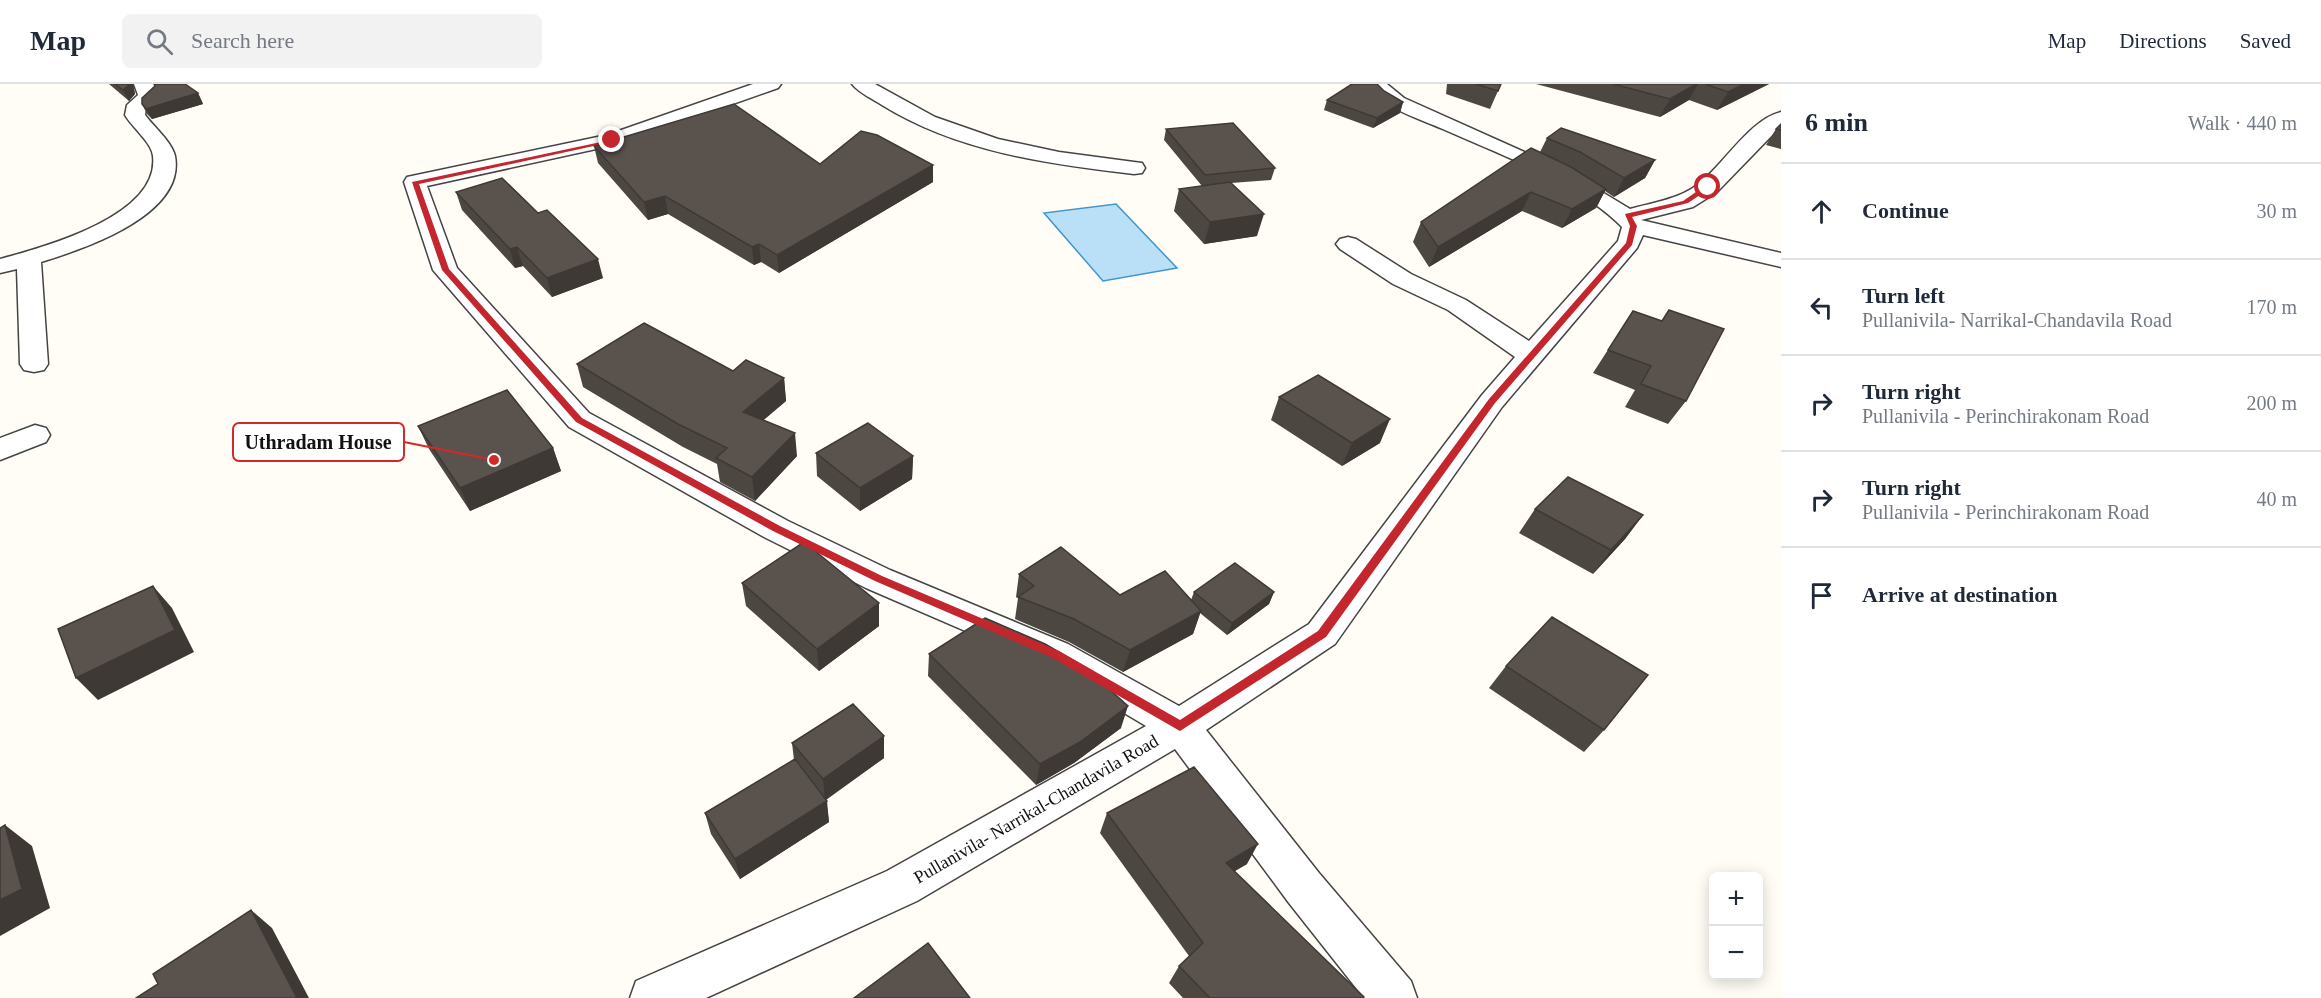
<!DOCTYPE html>
<html lang="en">
<head>
<meta charset="utf-8">
<style>
	:root { --surface:#fff; --page:#f2f2f3; --text:#1f2937; --muted:#747a83; --line:#e0e1e3 }
	body { margin:0; font-family:"Times New Roman",serif; background:var(--page); color:var(--text) }
	.controls { position:absolute; right:18px; bottom:18px; display:grid; overflow:hidden; border-radius:9px; box-shadow:0 3px 15px #0003 }
	.controls button { width:54px; height:54px; display:grid; place-items:center; padding:0; border:0; border-bottom:2px solid var(--line); background:var(--surface); color:var(--text); font:30px sans-serif }
	.stop { position:absolute; width:18px; height:18px; margin:-14px; border:4px solid #c4262e; border-radius:50%; background:#fff }
	.stop.end { background:#c4262e; border-color:#fff; box-shadow:0 2px 6px #0008 }
	.list { margin:0; padding:0; list-style:none }
	h2 { display:flex; justify-content:space-between; align-items:center; height:78px; margin:0; padding:0 24px; font-size:26px }
	h2 small { font-size:20px; font-weight:400; color:var(--muted) }
	.list li { display:grid; grid-template-columns:39px 1fr auto; gap:18px; align-items:center; box-sizing:border-box; height:96px; padding:0 24px; border-top:2px solid var(--line) }
	.list b { display:block; font-size:22px; white-space:nowrap }
	.list p { margin:0; font-size:20px; white-space:nowrap; color:var(--muted) }
	.list em { font-size:20px; font-style:normal; color:var(--muted) }
	.icon { flex:none; width:33px; height:33px; fill:none; stroke:currentColor; stroke-width:2; stroke-linecap:round; stroke-linejoin:round }
	.map { position:relative; flex:none; width:1781px; height:914px; overflow:hidden }
	header { display:flex; align-items:center; gap:36px; box-sizing:border-box; height:84px; padding:0 30px; background:var(--surface); border-bottom:2px solid var(--line) }
	header strong { font-size:28px }
	nav { display:flex; gap:33px; margin-inline-start:auto; font-size:21px }
	.search { width:420px; height:54px; background:var(--page); display:flex; align-items:center; gap:15px; box-sizing:border-box; padding:0 21px; border-radius:9px; color:var(--muted); font-size:22px }
	main { display:flex }
	aside { flex:1; background:var(--surface) }
	.map>svg:first-child { display:block }
	.water { fill:#b9e0f7; stroke:#3f96cf; stroke-width:1.5 }
	.lines { fill:none; stroke-linecap:round; stroke-linejoin:round }
	.minor-casing { stroke:#444; stroke-width:3 }
	.minor { fill:#fff; fill-rule:evenodd }
	.wall { fill:#4d4742 }
	.shaded-wall { fill:#3f3936 }
	.building { fill:#5a524d; stroke:#3f3936; stroke-width:1.5 }
	.route { fill:#c4262e }
	.labels { text-anchor:middle; dominant-baseline:central; stroke-width:6; stroke-linejoin:round; paint-order:stroke }
	.street-label { font-size:18px; fill:#111; stroke:#fff }
	.leader { fill:none; stroke:#d62828; stroke-width:2 }
	.callout-dot { fill:#d62828; stroke:#fff; stroke-width:2 }
	.callout { fill:#fff; stroke:#d62828; stroke-width:2 }
	.callout-label { font-size:20px; text-anchor:middle; font-weight:bold; fill:#111 }
</style>
</head>
<body>
<header>
<strong>Map</strong>
<div class="search"><svg class="icon" aria-label="search" viewBox="0 0 24 24"><circle cx="10" cy="10" r="6"/><path d="M15 15l6 6"/></svg>Search here</div>
<nav><a>Map</a><a>Directions</a><a>Saved</a></nav>
</header>
<main>
<div class="map">
<svg width="1781" height="914" viewBox="0 0 1781 914">
	<rect width="100%" height="100%" fill="#fffdf5"/>
	<!-- water -->
	<path class="water" d="M1116,120L1177,184L1103,197L1044,129Z"/>
	<g class="lines">
		<!-- minor casing -->
		<g class="minor-casing">
			<path id="minor" d="M134,0H154L158,13L146,23L145,31C153,42 172,58 175,72C186,131 84,165 41,178L48,280L44,286L34,288L24,286L20,280L17,185L0,189V175C44,163 160,132 153,72C152,59 132,43 125,31L127,21L138,11Z
				M753,0H781L778,4L619,60L427,102L457,184L589,329L788,437L890,486L1068,560L1179,622L1309,540L1482,311L1515,273L1448,226L1393,200L1340,165L1336,160L1340,155L1348,153L1356,155L1411,190L1466,216L1529,257L1618,157L1622,143C1579,99 1501,71 1445,46C1418,34 1384,25 1366,0H1387L1404,14L1569,88L1630,125C1655,118 1682,115 1702,97C1726,77 1751,35 1781,28V42L1717,108L1693,123L1641,136L1781,169V183L1643,151L1637,164L1502,323L1335,560L1206,646L1319,789L1411,897L1417,914H1364L1289,819L1175,665L917,817L706,914H630L636,897L887,787L1146,642L1042,580L866,504L764,453L569,343L433,186L404,98L407,93L607,51Z
				M852,0H875L935,33L998,55L1059,68L1134,78L1142,79L1145,84L1142,89L1134,90C1048,80 958,68 882,21C873,15 859,9 852,0Z
				M35,341L46,344L50,351L46,358L0,376V354Z"/>
		</g>
		<!-- minor -->
		<use href="#minor" class="minor"/>
	</g>
	<!-- wall -->
	<path class="wall" d="M109,0H133L135,10L129,17Z
		M1447,0H1501L1490,25L1446,10Z
		M1536,0H1769L1717,26L1689,16L1660,33Z
		M1384,7L1403,18L1400,29L1373,44L1324,26L1327,16Z
		M198,9L203,20L152,35L147,30L142,20Z
		M1781,40V65L1766,61L1776,45Z
		M1166,45L1275,84L1271,96L1231,99L1257,152L1204,160L1174,127L1179,105L1202,102L1164,56Z
		M1547,54L1655,76L1645,94L1614,113L1605,107L1596,124L1562,144L1522,127L1429,183L1413,158L1421,138L1540,68Z
		M594,62L820,80L933,81V98L779,189L761,178L754,181L668,130L648,136L598,79Z
		M456,108L603,194L552,213L523,182L515,184L462,126Z
		M1669,226L1686,317L1668,340L1625,323L1635,306L1593,289L1633,227L1662,237Z
		M577,280L733,287L784,294L786,317L763,336L797,372L755,417L720,398L717,380L683,363L583,303Z
		M1279,313L1380,359L1342,382L1271,336Z
		M418,342L553,364L561,387L470,427L429,365Z
		M816,369L913,372L912,395L860,427L817,392Z
		M1535,425L1643,431L1625,455L1593,490L1519,449Z
		M1019,490L1120,511L1191,516L1194,508H1274L1269,520L1227,551L1200,529L1193,550L1123,588L1069,558L1015,535L1018,514L1016,513Z
		M742,499L879,519V542L819,587L746,522Z
		M929,570L1092,587L1091,589L1121,644L1074,679L1036,701L928,592Z
		M1506,582L1604,646L1584,668L1489,604Z
		M792,659L884,674L826,716L829,738L740,795L711,750L705,729L794,676Z
		M1107,729L1247,780L1234,787L1363,914H1183L1169,899L1179,882L1189,872L1100,749Z"/>
	<!-- shaded-wall -->
	<path class="shaded-wall" d="M130,0H133L135,10L129,17L123,6Z
		M1696,0H1698L1689,16L1660,33L1670,15Z
		M1744,0H1769L1717,26L1728,8Z
		M198,9L203,20L152,35L146,25Z
		M1403,18L1400,29L1373,44L1377,34Z
		M1655,76L1645,94L1614,113L1624,94Z
		M933,81V98L779,189L777,171Z
		M1606,105L1596,124L1562,144L1572,125Z
		M1531,108L1522,127L1429,183L1438,163Z
		M665,112L668,130L648,136L644,118Z
		M1264,130L1257,152L1204,160L1210,138Z
		M759,160L761,178L754,181L752,163Z
		M517,163L523,182L515,184L510,165Z
		M598,175L603,194L552,213L547,194Z
		M784,294L786,317L746,351L743,328Z
		M1390,335L1380,359L1342,382L1352,359Z
		M795,349L797,372L755,417L752,393Z
		M553,364L561,387L470,427L460,404Z
		M913,372L912,395L860,427V404Z
		M1643,431L1625,455L1593,490L1611,466Z
		M153,502L172,524L194,568L98,616L76,594Z
		M1274,508L1269,520L1227,551L1232,539Z
		M879,519V542L819,587L817,565Z
		M1201,527L1193,550L1123,588L1130,566Z
		M1128,622L1121,644L1074,679L1036,701L1040,680Z
		M884,652V674L825,716L823,695Z
		M827,717L829,738L740,795L735,775Z
		M5,741L32,762L50,824L0,852V816Z
		M1258,760L1247,780L1215,799L1226,779Z
		M251,826L272,844L309,914H297Z"/>
	<!-- building -->
	<path class="building" d="M115,0H130L123,6Z
		M154,0H185L198,9L146,25L142,20V14L155,2Z
		M1352,0H1377L1384,7L1403,18L1377,34L1327,16Z
		M1476,0H1501L1498,7Z
		M1613,0H1696L1670,15Z
		M1705,0H1744L1728,8Z
		M734,20L820,80L861,47L877,51L933,81L777,171L759,160L752,163L665,112L644,118L594,62Z
		M1233,39L1275,84L1205,91L1166,45Z
		M1781,40V46L1776,45Z
		M1561,44L1655,76L1624,94L1580,68L1547,54Z
		M1531,64L1571,83L1606,105L1572,125L1531,108L1438,163L1421,138Z
		M502,94L538,129L547,126L598,175L547,194L517,163L510,165L456,108Z
		M1230,98L1264,130L1210,138L1179,105Z
		M1669,226L1724,245L1686,317L1641,300L1651,282L1608,266L1633,227L1662,237Z
		M644,239L733,287L746,276L784,294L743,328L795,349L752,393L716,374L727,364L678,340L577,280Z
		M1318,291L1390,335L1352,359L1279,313Z
		M507,306L553,364L460,404L418,342Z
		M868,339L913,372L860,404L816,369Z
		M1568,393L1643,431L1611,466L1535,425Z
		M804,458L879,519L817,565L742,499Z
		M1061,463L1120,511L1165,487L1201,527L1130,566L1074,535L1018,513L1034,502L1019,490Z
		M1235,479L1274,508L1232,539L1194,508Z
		M153,502L175,546L76,594L58,545Z
		M1552,533L1648,591L1604,646L1506,582Z
		M985,534L1045,560L1092,587L1090,588L1128,622L1080,658L1040,680L929,570Z
		M853,620L884,652L823,695L792,659Z
		M795,675L827,717L735,775L705,729Z
		M1194,683L1258,760L1226,779L1364,913L1363,914H1210L1179,882L1203,859L1107,729Z
		M5,741L22,805L0,816V744Z
		M251,826L297,914H136L158,900L153,890Z
		M928,859L970,914H854Z"/>
	<!-- route -->
	<path class="route" d="M615,55L612,58L419,100L449,185L582,334L780,442L882,492L1059,567L1180,636L1318,547L1489,315L1626,159L1630,142L1625,130L1683,117L1706,101L1712,103L1688,119L1632,133L1637,142L1632,161L1495,319L1326,553L1180,647L1051,573L875,497L773,447L576,338L442,186L412,98Z"/>
	<g class="labels">
		<!-- street labels -->
		<g class="street-label">
			<text transform="translate(1036 725) rotate(-30)">Pullanivila- Narrikal-Chandavila Road</text>
		</g>
	</g>
	<!-- callouts -->
	<path class="leader" d="M494 376L404 358"/>
	<circle class="callout-dot" cx="494" cy="376" r="6"/>
	<rect class="callout" x="233" y="339" width="171" height="38" rx="6"/>
	<g class="callout-label">
		<text x="318" y="365">Uthradam House</text>
	</g>
</svg>
<div class="controls">
<button>+</button>
<button>−</button>
</div>
<div class="stop" style="left:1708px;top:103px"></div>
<div class="stop end" style="left:612px;top:56px"></div>
</div>
<aside>
<h2>6 min<small>Walk · 440 m</small></h2>
<ul class="list">
<li><svg class="icon" aria-label="ahead" viewBox="0 0 24 24"><path d="M12 20V5M6 11l6-6 6 6"/></svg><div><b>Continue</b></div><em>30 m</em></li>
<li><svg class="icon" aria-label="left" viewBox="0 0 24 24"><path d="M17 20v-9H6M10 6l-5 5 5 5"/></svg><div><b>Turn left</b><p>Pullanivila- Narrikal-Chandavila Road</p></div><em>170 m</em></li>
<li><svg class="icon" aria-label="right" viewBox="0 0 24 24"><path d="M7 20v-9h11M14 6l5 5-5 5"/></svg><div><b>Turn right</b><p>Pullanivila - Perinchirakonam Road</p></div><em>200 m</em></li>
<li><svg class="icon" aria-label="right" viewBox="0 0 24 24"><path d="M7 20v-9h11M14 6l5 5-5 5"/></svg><div><b>Turn right</b><p>Pullanivila - Perinchirakonam Road</p></div><em>40 m</em></li>
<li><svg class="icon" aria-label="arrive" viewBox="0 0 24 24"><path d="M6 21V4h12l-3 4 3 4H6"/></svg><div><b>Arrive at destination</b></div></li>
</ul>
</aside>
</main>
</body>
</html>
